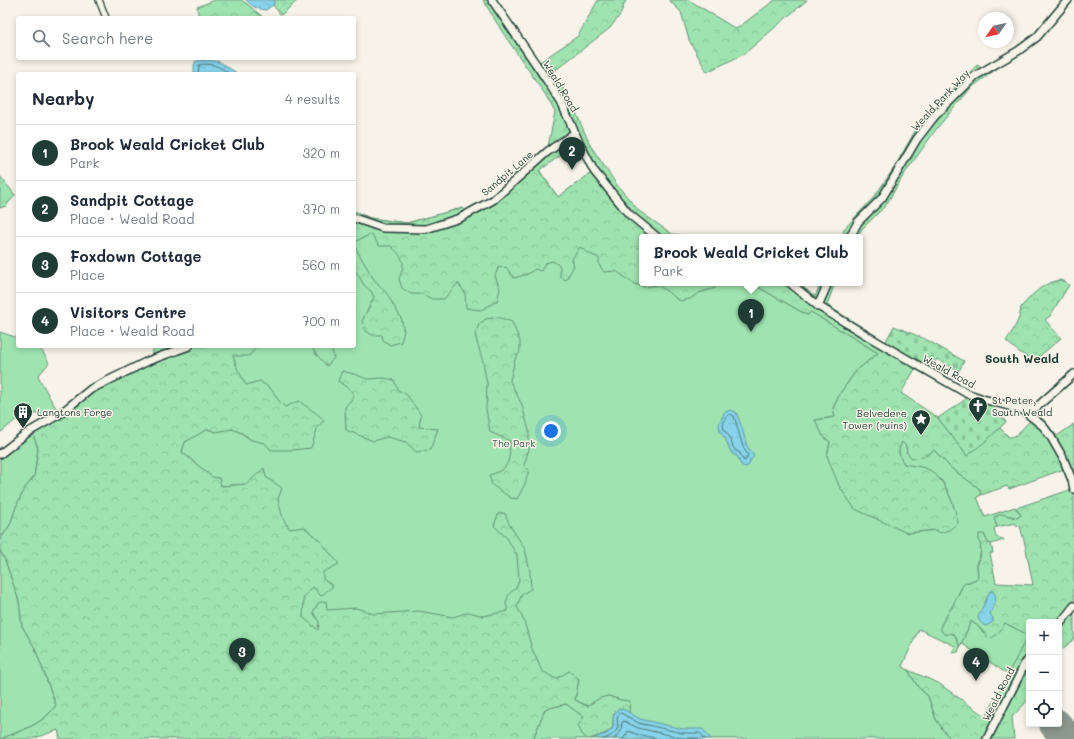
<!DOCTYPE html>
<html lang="en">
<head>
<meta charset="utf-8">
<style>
	:root { --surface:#fff; --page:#f6f6f7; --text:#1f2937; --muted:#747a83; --line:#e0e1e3; --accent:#1f3d34 }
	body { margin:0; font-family:Mali,sans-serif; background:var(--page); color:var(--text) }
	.controls { position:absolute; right:12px; bottom:12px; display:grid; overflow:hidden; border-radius:4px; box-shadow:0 2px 6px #0003 }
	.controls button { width:36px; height:36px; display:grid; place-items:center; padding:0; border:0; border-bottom:1px solid var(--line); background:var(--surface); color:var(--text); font:20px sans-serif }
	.compass { position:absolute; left:978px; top:12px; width:36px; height:36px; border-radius:50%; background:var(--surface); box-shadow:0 2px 6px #0003; rotate:236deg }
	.you { position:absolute; left:551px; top:431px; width:14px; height:14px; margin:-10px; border:3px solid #fff; border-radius:50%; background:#1a73e8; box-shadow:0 0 0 6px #1a73e833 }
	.badge { display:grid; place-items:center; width:26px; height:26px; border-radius:50%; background:var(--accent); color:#fff; font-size:13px; font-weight:700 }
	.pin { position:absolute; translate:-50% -33px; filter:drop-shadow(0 1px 2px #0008) }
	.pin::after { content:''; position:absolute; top:21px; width:14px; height:12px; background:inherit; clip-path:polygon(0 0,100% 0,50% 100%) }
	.popup { position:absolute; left:639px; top:234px; width:224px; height:52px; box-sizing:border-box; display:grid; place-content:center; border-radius:4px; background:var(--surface); filter:drop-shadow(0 1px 3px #0005); font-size:13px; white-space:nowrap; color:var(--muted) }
	.popup b { font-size:15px; color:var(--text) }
	.popup::after { content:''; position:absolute; left:50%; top:100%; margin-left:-8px; border:8px solid transparent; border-top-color:var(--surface) }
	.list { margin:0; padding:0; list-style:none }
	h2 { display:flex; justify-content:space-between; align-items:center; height:52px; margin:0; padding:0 16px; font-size:17px }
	h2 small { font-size:13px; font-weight:400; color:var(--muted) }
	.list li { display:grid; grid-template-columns:26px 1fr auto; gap:12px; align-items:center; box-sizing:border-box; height:56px; padding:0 16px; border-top:1px solid var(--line) }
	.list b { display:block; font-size:15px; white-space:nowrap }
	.list p { margin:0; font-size:13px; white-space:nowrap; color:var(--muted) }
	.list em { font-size:13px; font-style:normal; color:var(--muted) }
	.icon { flex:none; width:22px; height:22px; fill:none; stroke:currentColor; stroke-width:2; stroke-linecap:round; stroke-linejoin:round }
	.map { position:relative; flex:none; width:1074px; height:739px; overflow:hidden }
	.search { position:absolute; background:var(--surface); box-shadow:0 2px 6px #0003; left:16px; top:16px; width:340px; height:44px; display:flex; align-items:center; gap:10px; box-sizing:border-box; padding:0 14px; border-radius:4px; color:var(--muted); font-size:15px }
	.panel { position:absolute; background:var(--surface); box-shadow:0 2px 6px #0003; left:16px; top:72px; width:340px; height:276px; border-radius:4px }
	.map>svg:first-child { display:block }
	.green { fill:#9fe4b0; stroke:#5f9072 }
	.forest { fill:url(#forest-crowns); stroke:#5f9072; fill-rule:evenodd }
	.cemetery { fill:url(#cemetery-stones); stroke:#5f9072 }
	.water { fill:url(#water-ripples); stroke:#5e97a1 }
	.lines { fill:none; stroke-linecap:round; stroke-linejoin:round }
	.shore { stroke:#49797c; stroke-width:1 }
	.runway { stroke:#8b988e; stroke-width:32 }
	.minor-casing { stroke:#1f3d34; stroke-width:8 }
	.tertiary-casing { stroke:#1f3d34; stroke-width:10 }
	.minor { stroke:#f7f3e8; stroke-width:5.5 }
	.tertiary { stroke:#f7f3e8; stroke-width:7 }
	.labels { text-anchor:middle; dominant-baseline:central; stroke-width:3; stroke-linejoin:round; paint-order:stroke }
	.street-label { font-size:10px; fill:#1f3d34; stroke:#f7f3e8 }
	.poi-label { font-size:10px; fill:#1f3d34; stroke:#f7f3e8; text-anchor:start }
	.park-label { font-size:10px; fill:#395e4d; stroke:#f7f3e8 }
	.quarter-label { font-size:12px; font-weight:bold; fill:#1f3d34; stroke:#f7f3e8 }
</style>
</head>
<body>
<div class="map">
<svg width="1074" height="739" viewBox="0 0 1074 739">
	<defs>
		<pattern id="forest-crowns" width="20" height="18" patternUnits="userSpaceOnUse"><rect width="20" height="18" fill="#9fe4b0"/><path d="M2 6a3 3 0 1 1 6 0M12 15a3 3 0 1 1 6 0" fill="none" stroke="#88c498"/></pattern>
		<pattern id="cemetery-stones" width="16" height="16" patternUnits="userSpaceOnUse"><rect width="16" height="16" fill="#9fe4b0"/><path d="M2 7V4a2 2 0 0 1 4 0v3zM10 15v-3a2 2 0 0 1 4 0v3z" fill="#88c498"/></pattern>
		<pattern id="water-ripples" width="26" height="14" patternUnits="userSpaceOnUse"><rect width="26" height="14" fill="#88d3e9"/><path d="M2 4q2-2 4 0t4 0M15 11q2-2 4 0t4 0" fill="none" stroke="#75b6c8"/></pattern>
	</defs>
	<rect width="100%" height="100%" fill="#f7f3e8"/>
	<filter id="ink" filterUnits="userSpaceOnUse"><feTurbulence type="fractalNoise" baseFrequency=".025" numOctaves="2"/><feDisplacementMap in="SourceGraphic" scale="8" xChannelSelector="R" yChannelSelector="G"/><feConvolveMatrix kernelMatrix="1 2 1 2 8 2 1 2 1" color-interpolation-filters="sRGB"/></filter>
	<g filter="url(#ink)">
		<!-- green -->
		<path class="green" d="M539,170L558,197L594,171L642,237V283H751L807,315L811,312L878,353L856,371L841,392L833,408L835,417L816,420L823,436L830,442L827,456L907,533L936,530L956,515C952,503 949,490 941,480C937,475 911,465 904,464C898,454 897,452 902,442L906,446L907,453L927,455L934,450L951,468L980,489L981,495L977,497L985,517L1015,507L1021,515L1017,518L1011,516L994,517L997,527L994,528L996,537L1003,539L1004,540L991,544L988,543L984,534L979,539C983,549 980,554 977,565C977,569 978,574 978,578L969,582L964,583L953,605L941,625L951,633L955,635L960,647L958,652L952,653L955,646L919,629L902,666L908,670L918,687L928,696L936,719L943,730L951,739H590L596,737L621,700L608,696L593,703L588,706L575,700L579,679L558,686L294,675L247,484L221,486L212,477L182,452L185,442L207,429C221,434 219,429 230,429C238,429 245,436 251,440L209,346H354V211L370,218L407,223L462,208L468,213Z
			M0,332L18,338V346C40,346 38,343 49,363L38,376L51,400L60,414L50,420L40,414L24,413L0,433Z
			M32,431L38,449L34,477L25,488L16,507L10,525L0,540V454Z
			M0,550L5,560L19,601L22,626L35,648L56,705C41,726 23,729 1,739H0Z
			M971,621L980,628L989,639L1005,623L1029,635L1009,673L1007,672L1006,673L961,643Z
			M566,704L584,717L582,734L587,739H533L545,709Z"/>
		<!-- forest -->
		<path class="forest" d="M215,0H242L264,18H199L197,7Z
			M275,0H298L281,15L273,5Z
			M483,0H489L542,82L549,75L540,62L578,36L598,0H626L620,15L610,28L553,72L571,101L590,145L617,185L639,211L672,234L692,237H642V283H716L715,288L699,293L690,299L680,301L658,285L644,287L634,284L616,271L604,272L599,265V258L590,254L580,247L572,259L574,266L566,280L560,277V266L553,261L545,263L541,271L535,269L528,274L514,278L506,267L498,268L495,276L500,289L497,301L481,310L466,308L465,293L458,283L444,299H432L422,294H411L402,288L399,279C406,260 404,260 391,246H379L372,234L356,241V249L373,278L387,294L401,318L404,331L401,342L390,345L383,340L382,335H372L365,330L362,321L374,297L371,291L364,285L354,268V211L370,218L407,223L462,208L468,213L493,200L547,152L555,112L545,94L503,33ZM579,142L594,171L558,197L539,171Z
			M669,0H689L736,29L775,0H807L744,54L707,72L689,40L681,12Z
			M998,60L1003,64L971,88L937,128L903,176L886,205L862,229L857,237H841L845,228L874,197L894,168L919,124L978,64L982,69Z
			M0,176L15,195L6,206L0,208Z
			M1060,280L1065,282L1069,285L1050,316L1045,320L1061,338L1034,361L1019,352L1006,341C1013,330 1020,321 1021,307C1034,293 1041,284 1060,280Z
			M751,283H797L815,296L821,283H835L827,305L885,342L884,345L956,387L951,389L915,369L901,393L938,418L967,455L1000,428L1009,437C1020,437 1022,427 1030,421C1032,419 1037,418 1040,416L1057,436L1074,424V639L1059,652V622H1029V699L1012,717L1014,739H951L943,730L936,719L928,696L918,687L908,670L938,683L986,717L1028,635L1005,623C1001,630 997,636 989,639L980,628L971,621L960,647L955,635L951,633L946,635L941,631V625L953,605L964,583L969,582L978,578L977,566L980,558L981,549L979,539V534H984L988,543L991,544L993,553H990L996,583L1033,585L1025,544L1020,526L1016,525L1015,523L997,527L994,517L1002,514L1017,518L1021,515L1016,508L1070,490L1069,479L1064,469L1009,489L1007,486L981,495L980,489L951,468L934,450C927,456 921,458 912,458L907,453L906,446L902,442C897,452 898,454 904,464C912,466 924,466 931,471C946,481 955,506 958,523L949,530L940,533L936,530L907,533L855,509L839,486L827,456L830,442L823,436L815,420L835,417L833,408L841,392L856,371L878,353L811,312L807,315Z
			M498,317L512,322L520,341V352L515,359L510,381L522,405L529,431V449L524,465L529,470L525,484L517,499L511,498L492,485L489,475C511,469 509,461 510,441L490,432L486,409L487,384L483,362L475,335L479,324L486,319Z
			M155,346H254L255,349L249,356H233L238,370L246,385L260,381L272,390L279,401L285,407L299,401C305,406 321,415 324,421L318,426L311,448L292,450H271L265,443L251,440L242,433L232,429L216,432L208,429L185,442L182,452L212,477L219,478L221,486L247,484L264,468L266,477L282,488L278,499L283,519L290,529L304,527L321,542L339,564L323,572V579L333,586L321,596L313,587L304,597L303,617L318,630L319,622L313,612L318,603L326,601L327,610L356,608L374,614L419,611L453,617L469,612L483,616L508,611L506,603L509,594L516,588L519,580L517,556L507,538L494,526L498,514L505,513L509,524L525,549L530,571L531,589L522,594L517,606L524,621L532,649L542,671L556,679L569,671L579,679L575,700L587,706L600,698L608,696L621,700L630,701L629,713L625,710L613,718V727C606,735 599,735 590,739H587L582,734L578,725L584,717L566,704L545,709L533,739H60L58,730L32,739H1C23,729 42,726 56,705L35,648L22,626L19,601L5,560L0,550V540L10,525L16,507L25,488L34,477L38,449L32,431L91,389L148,361Z
			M311,346H331L334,358L327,366L315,353Z
			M342,371L354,374L367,379L384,378L394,380L398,390L407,395L421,415L419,427L438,429L430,450L416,452L406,442L387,437L373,441L346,430L345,407L352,399L353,392L338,381Z"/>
		<!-- cemetery -->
		<path class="cemetery" d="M894,326L925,339L964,361L959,371L937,359L929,372L884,345Z
			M967,396L992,406L1006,422L987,440L967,456L938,418L966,399Z"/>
		<!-- water -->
		<path class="water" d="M246,0H275L273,5L266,10C257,9 252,7 246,0Z
			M210,60L220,62L235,72V74H194V65L196,61Z
			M730,410L736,412L742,428L747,446L754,456L750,461L749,465L745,467L741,465L737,456L732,454L729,448L728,445L725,438L720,432L719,424L724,413Z
			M990,591H993C999,600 994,605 990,614L993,618V622L986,626C982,625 979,621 978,617Z
			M619,708L625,710L640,719L683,729H703L711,739H599L596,737L606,734L613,728C613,719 612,714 619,708Z"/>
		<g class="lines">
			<!-- shore -->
			<path class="shore" d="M198,74L199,65C212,62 220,67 230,74
				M730,414L734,416L743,447L748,455L745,461L743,460L740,453L735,450L733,447L729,436L724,430L723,424L727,416Z
				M603,739C608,738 615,734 617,729C620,722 613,719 621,713L639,723L682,733H700L705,739
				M614,739L621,731L622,722L624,721L638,728L682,738H698L699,739
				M623,739L629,731L636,734L659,739"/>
			<!-- runway -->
			<path class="runway" d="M1055,724L1069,739"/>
			<!-- minor casing -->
			<g class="minor-casing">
				<path id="minor" d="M99,0L106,18"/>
			</g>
			<!-- tertiary casing -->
			<g class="tertiary-casing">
				<path id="tertiary" d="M492,0L540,70L561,102L579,142L594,171L629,214L657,237
					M354,218L383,228L426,229L460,218L493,200L547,152L575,133
					M850,237L858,222L882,198L917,139L934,117L975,76L1018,51L1037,37L1068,0
					M790,283L818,306L876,341L966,393L983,399L1023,410L1043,426L1051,437L1063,458L1072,480L1074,489
					M818,306L828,283
					M1023,410L1037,407L1039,405L1074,374
					M0,454L27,433L60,414L91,389L148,361L189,346
					M1059,625L1074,606
					M987,739L1019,676L1024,665L1029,659"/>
			</g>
			<!-- minor -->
			<use href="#minor" class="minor"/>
			<!-- tertiary -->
			<use href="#tertiary" class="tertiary"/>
		</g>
	</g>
	<!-- icons -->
	<defs>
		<g id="church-pin" transform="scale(1)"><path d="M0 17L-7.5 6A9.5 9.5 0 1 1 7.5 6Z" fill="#1f3d34" stroke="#f7f3e8"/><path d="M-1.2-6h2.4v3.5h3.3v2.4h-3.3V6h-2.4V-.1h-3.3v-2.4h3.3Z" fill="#fff"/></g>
		<g id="building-pin" transform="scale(1)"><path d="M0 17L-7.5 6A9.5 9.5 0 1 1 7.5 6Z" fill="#1f3d34" stroke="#f7f3e8"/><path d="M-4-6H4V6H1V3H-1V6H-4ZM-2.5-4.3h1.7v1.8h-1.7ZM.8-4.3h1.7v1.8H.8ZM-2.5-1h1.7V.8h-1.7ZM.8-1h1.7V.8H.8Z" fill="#fff"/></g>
		<g id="sight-pin" transform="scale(1)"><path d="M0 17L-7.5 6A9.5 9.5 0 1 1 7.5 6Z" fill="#1f3d34" stroke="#f7f3e8"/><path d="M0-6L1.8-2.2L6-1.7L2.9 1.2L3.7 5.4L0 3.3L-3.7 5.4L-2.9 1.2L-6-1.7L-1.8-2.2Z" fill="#fff"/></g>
	</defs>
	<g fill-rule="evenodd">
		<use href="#church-pin" x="978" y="406"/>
		<use href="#building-pin" x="23" y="412"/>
		<use href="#sight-pin" x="921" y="419"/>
	</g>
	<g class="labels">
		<!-- street labels -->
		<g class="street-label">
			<text transform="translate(561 86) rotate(59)">Weald Road</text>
			<text transform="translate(940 100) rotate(-47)">Weald Park Way</text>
			<text transform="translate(507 173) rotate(-40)">Sandpit Lane</text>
			<text transform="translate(949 371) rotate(29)">Weald Road</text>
			<text transform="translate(998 694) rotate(-63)">Weald Road</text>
		</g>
		<!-- poi labels -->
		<g class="poi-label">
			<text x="992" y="400">St Peter,<tspan x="992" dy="12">South Weald</tspan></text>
			<text x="37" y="412">Langtons Forge</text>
			<text x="907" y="413" text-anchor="end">Belvedere<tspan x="907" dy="12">Tower (ruins)</tspan></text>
		</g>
		<!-- park labels -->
		<g class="park-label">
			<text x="514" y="443">The Park</text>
		</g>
		<!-- quarter labels -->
		<g class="quarter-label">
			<text x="1022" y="358">South Weald</text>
		</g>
	</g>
</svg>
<div class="controls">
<button>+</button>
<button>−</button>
<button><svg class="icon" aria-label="locate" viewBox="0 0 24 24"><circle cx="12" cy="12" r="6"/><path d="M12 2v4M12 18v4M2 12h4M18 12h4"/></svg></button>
</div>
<svg class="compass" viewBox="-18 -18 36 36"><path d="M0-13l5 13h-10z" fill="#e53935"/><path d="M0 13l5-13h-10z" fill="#747a83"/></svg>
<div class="you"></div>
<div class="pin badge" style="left:751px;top:332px">1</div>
<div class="popup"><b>Brook Weald Cricket Club</b>Park</div>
<div class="pin badge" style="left:572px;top:170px">2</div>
<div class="pin badge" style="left:242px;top:671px">3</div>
<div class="pin badge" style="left:976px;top:681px">4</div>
<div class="search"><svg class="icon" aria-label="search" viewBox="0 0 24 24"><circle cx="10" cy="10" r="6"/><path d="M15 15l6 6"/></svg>Search here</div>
<section class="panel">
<h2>Nearby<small>4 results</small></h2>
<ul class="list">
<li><span class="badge">1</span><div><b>Brook Weald Cricket Club</b><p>Park</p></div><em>320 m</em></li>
<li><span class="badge">2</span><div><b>Sandpit Cottage</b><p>Place · Weald Road</p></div><em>370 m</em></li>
<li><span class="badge">3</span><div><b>Foxdown Cottage</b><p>Place</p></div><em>560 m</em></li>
<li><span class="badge">4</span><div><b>Visitors Centre</b><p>Place · Weald Road</p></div><em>700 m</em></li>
</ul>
</section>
</div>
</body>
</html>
